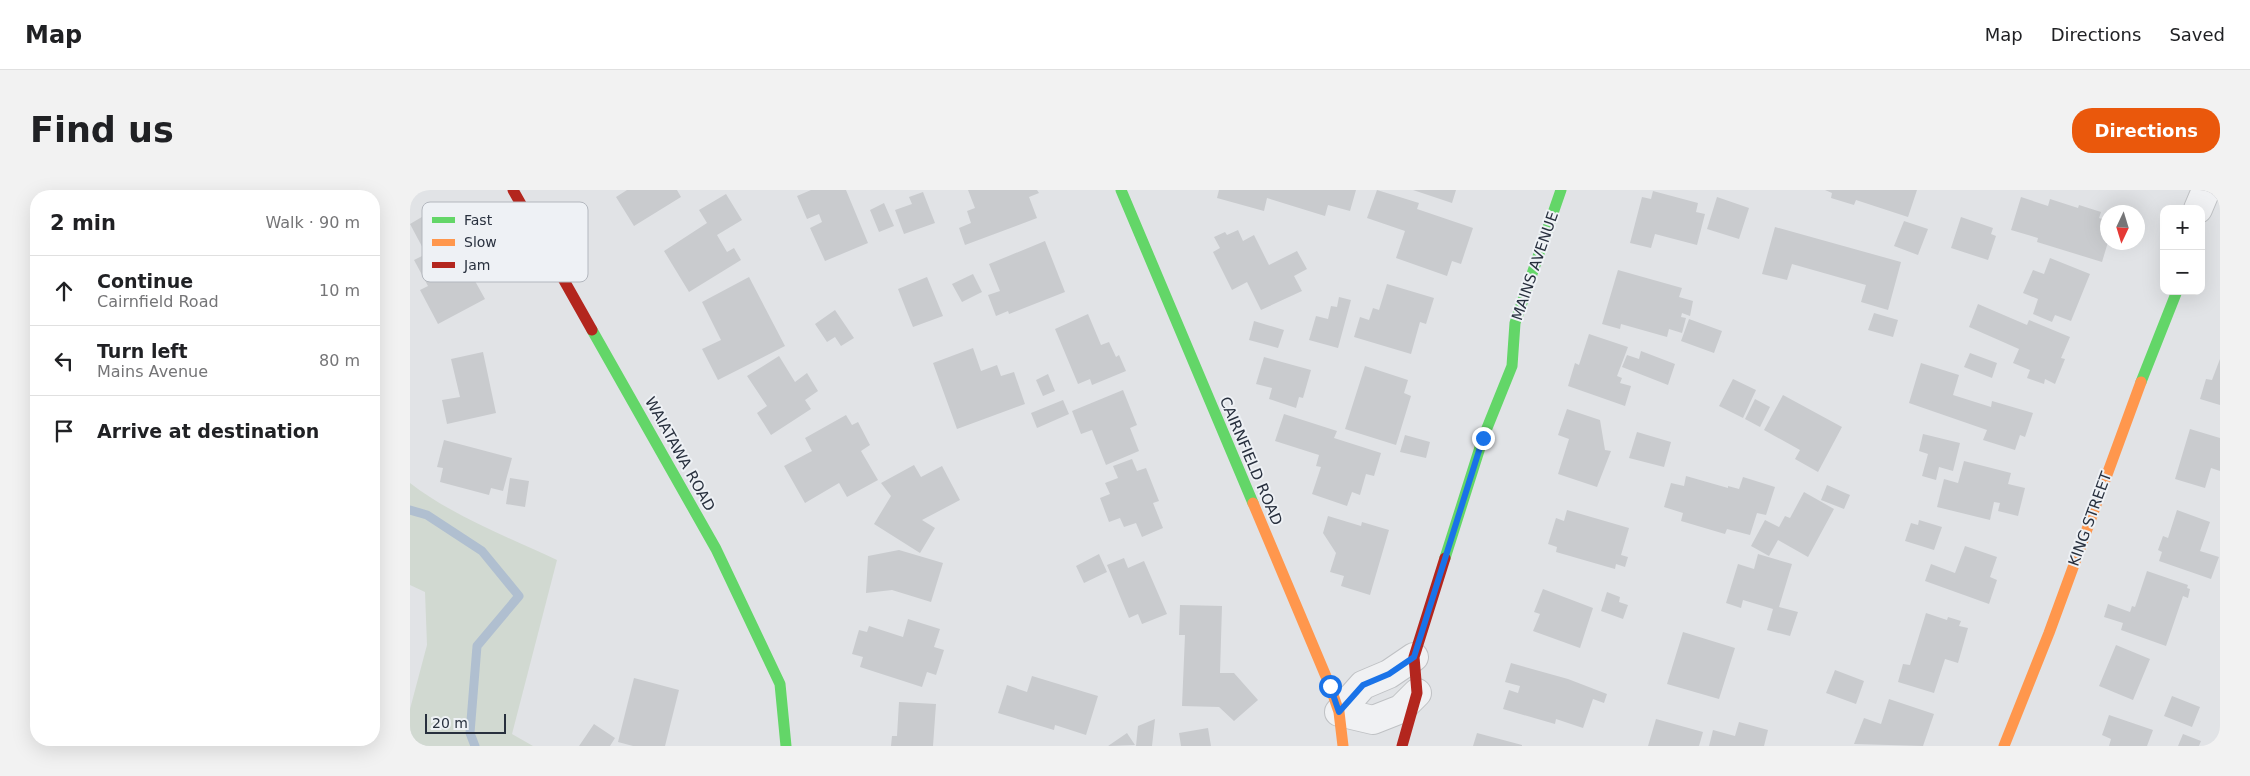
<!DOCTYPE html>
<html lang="en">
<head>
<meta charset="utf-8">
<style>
	:root { --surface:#fff; --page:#f2f2f2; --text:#202124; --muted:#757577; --line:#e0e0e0; --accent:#ea580c }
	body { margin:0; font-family:"DejaVu Sans",sans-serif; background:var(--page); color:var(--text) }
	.controls { position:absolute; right:15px; top:15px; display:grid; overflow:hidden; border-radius:10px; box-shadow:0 5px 20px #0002 }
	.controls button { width:45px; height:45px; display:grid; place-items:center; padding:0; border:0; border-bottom:1px solid var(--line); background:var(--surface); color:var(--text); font:25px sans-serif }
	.compass { position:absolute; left:1690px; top:15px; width:45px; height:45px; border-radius:50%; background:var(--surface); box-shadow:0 5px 20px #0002; rotate:184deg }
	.scale { position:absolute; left:15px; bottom:12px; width:81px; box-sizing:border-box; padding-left:5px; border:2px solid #28303e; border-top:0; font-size:14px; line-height:18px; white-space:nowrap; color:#28303e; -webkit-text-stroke:4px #eef1f5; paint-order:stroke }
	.stop { position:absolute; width:15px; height:15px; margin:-11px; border:4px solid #1a73e8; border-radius:50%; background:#fff }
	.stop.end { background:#1a73e8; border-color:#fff; box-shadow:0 1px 5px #0008 }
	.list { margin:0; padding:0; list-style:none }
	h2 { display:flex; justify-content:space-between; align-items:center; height:65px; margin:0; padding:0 20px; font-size:21px }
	h2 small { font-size:16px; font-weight:400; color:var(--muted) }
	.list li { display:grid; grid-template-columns:32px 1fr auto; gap:15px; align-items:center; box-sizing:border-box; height:70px; padding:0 20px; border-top:1px solid var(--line) }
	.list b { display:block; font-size:19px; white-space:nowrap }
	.list p { margin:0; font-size:16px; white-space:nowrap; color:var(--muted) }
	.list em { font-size:16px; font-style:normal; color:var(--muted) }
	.icon { flex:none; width:28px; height:28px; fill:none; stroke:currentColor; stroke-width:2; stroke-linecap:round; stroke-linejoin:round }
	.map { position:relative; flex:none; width:1810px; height:556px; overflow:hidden; border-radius:20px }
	header { display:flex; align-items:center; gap:30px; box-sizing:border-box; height:70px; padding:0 25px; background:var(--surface); border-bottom:1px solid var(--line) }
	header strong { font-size:24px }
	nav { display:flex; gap:28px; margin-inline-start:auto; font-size:18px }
	.intro { display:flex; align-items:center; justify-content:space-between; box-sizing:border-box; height:120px; padding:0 30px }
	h1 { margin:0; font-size:35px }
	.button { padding:12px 22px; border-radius:20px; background:var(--accent); color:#fff; font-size:18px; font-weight:700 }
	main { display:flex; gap:30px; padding:0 30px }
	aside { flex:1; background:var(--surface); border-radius:20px; box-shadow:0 5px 20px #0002 }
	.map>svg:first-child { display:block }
	.green { fill:#d1d9d1 }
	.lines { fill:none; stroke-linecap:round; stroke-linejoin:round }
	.stream { stroke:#b0bfd0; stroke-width:9 }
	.building { fill:#c9cbce }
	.street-casing { stroke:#bfc1c4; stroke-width:30 }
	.street { stroke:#f0f1f3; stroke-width:28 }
	.fast { stroke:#63d668; stroke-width:11 }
	.slow { stroke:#ff974d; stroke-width:11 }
	.jam { stroke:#b3261e; stroke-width:11 }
	.route { stroke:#1a73e8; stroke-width:6 }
	.labels { text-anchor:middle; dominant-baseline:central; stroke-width:4; stroke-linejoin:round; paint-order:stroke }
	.street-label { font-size:15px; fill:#28303e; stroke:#eef1f5 }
	.key { fill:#eef1f5; stroke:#b3b7be; stroke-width:1 }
	.key-label { font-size:14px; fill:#28303e }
</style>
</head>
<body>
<header>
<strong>Map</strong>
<nav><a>Map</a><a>Directions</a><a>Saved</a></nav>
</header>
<div class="intro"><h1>Find us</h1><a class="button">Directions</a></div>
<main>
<aside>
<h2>2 min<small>Walk · 90 m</small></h2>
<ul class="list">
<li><svg class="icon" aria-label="ahead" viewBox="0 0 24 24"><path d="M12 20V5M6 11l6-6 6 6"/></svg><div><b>Continue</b><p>Cairnfield Road</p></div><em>10 m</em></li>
<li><svg class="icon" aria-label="left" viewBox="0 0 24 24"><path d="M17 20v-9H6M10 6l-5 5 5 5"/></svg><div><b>Turn left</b><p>Mains Avenue</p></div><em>80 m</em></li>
<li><svg class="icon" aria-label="arrive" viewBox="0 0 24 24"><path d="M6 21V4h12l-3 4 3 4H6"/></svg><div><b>Arrive at destination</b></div></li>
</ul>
</aside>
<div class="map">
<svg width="1810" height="556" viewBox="0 0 1810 556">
	<rect width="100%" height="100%" fill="#e1e3e6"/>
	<!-- green -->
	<path class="green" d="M0,293C41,325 100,348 147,370L102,544L123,556H0V519L17,455L15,402L0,395Z"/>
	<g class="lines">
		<!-- stream -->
		<path class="stream" d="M0,320L17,325L72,361L109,406L67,456L60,543L65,556"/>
	</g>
	<!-- building -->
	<path class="building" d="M217,0H267L271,7L224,36L206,7Z
		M401,0H436L458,53L415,71L400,38L412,32L409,24L397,29L387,6Z
		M558,0H627L629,3L619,7L627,28L555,55L549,38L561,33L557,21L565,18Z
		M809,0H946L940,21L918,15L915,26L857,8L854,21L807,8Z
		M967,0L1009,13L1007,19L1063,38L1051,74L1042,71L1037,86L986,68L995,41L957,28Z
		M1003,0H1046L1042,13Z
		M1415,0H1507L1498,27L1446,10L1444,15L1421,8L1422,3Z
		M1243,1L1288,13L1286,22L1295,24L1287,55L1245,44L1241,58L1220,53L1232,7L1241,9Z
		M513,2L525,33L494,44L485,20L502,14L499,7Z
		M316,4L332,30L307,45L317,62L324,58L331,70L279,102L254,61L297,33L289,20Z
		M1307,7L1339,18L1329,49L1297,39Z
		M1611,7L1638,16L1640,9L1668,18L1669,15L1691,22L1689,28L1698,31V52L1692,72L1627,52L1628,48L1601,40Z
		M474,13L484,36L469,42L460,20Z
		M22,21L31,38L41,33L47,42L40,46L75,109L28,134L10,100L18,96L4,70L16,64L0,34Z
		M1551,27L1583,38L1581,44L1586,46L1578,70L1541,58Z
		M1494,31L1518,39L1508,65L1484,56Z
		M1365,37L1491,72L1478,120L1451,112L1456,95L1382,74L1377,90L1352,84Z
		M828,40L833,51L844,45L859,75L887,61L897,79L884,86L892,101L851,120L837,92L822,100L803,62L810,58L804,47L815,42L817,45Z
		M635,51L655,102L599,124L598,121L586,126L578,105L590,101L579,74Z
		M1640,68L1680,84L1661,131L1645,125L1642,132L1623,124L1628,109L1613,103L1623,80L1634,84Z
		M1208,80L1272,98L1269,107L1283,111L1280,126L1272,123L1271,127L1276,128L1272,143L1259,139L1257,147L1211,134L1210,139L1192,134Z
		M563,84L572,102L552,112L542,94Z
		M339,87L375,156L308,190L292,159L311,150L292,112Z
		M517,87L533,126L503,137L488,99Z
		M977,94L1024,108L1016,134L1010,132L1001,164L944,147L950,127L959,130L963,118L969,120Z
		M929,107L941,110L928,158L899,150L906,126L918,129L921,116L927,117Z
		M1568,114L1617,135L1619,130L1660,147L1651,168L1655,169L1645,194L1635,189L1634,194L1617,188L1620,180L1603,173L1609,159L1559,137Z
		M425,120L444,148L431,156L425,147L417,152L405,134Z
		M1464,123L1488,130L1483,147L1458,140Z
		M678,124L691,155L699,152L706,167L709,165L716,181L682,195L680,189L668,194L645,139Z
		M1279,129L1312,141L1304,163L1271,151Z
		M844,131L874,140L868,158L839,150Z
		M1179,144L1218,157L1207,186L1212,188L1210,193L1221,196L1215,216L1158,196L1165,173L1169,175Z
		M563,158L571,181L587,175L591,186L604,182L615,214L547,239L523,173Z
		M1231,161L1265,174L1258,195L1212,177L1217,165L1229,169Z
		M73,162L86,223L37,234L32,210L50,207L41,169Z
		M1560,163L1587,173L1582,188L1554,177Z
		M369,166L385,192L397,183L408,201L395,210L401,219L361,245L347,223L357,216L337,186Z
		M854,167L901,180L893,208L889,207L886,218L859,209L862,198L846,194Z
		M1810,169V215L1790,209L1796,189L1802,190Z
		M1511,173L1549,185L1543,205L1581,217L1582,211L1623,223L1615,247L1610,245L1605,260L1573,250L1577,240L1499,213Z
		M955,176L998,190L994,203L1001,206L986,255L935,239Z
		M638,184L645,201L633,206L626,190Z
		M1323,189L1346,200L1333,228L1309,216Z
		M713,200L727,235L720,238L729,261L696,275L682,240L671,244L662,221Z
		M1373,205L1432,237L1408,282L1385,269L1390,260L1354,240Z
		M1345,209L1360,217L1350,237L1335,229Z
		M653,210L659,224L627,238L621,223Z
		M1157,219L1190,230L1195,260L1201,261L1187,297L1148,284L1159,249L1148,245Z
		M874,224L927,241L924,248L971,263L964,286L956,284L950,305L942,302L937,316L902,304L911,277L906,276L909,265L865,251Z
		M436,225L442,235L448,232L460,255L451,261L468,290L437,307L429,293L395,313L374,276L402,261L395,248Z
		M1780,239L1810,248V281L1801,278L1795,298L1765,289Z
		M1227,242L1261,252L1254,277L1219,268Z
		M1513,244L1550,253L1543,281L1529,277L1526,290L1512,286L1518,264L1509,261Z
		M995,245L1020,252L1016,268L990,262Z
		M34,250L102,268L93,301L81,298L79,305L30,292L33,278L27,277Z
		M722,269L727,281L736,278L749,311L743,313L753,338L732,347L726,333L714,337L710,328L699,332L690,308L700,304L695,293L708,288L703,276Z
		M1554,271L1601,283L1598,294L1615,298L1608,326L1588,321L1590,313L1584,312L1580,330L1527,317L1534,289L1548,293Z
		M504,275L511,287L532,276L550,310L512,330L525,338L510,363L464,334L481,306L471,293Z
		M1276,286L1318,298V296L1329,299L1333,287L1365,297L1356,325L1347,323L1340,345L1317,339L1315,344L1271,331L1273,323L1254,317L1261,293L1274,296Z
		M100,288L119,291L115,317L96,314Z
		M1417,295L1440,305L1434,319L1411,310Z
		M1394,302L1424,319L1398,367L1368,350L1359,366L1341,356L1355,330L1369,337L1375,326L1380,328Z
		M1157,320L1219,338L1211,365L1218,367L1215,377L1206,374L1205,379L1146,362L1147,357L1138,354L1146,328L1154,331Z
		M1767,320L1800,332L1790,361L1809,367L1801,389L1749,371L1752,362L1748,360L1753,346L1758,348Z
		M918,326L951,336L952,332L979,340L960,405L931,396L934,386L920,382L926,363L913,343Z
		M1509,330L1532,337L1524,360L1495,351L1501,333L1508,335Z
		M1555,356L1587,367L1580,387L1587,390L1579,414L1515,391L1521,374L1545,383Z
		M489,360L533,373L521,412L482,400L456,403L458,366Z
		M689,364L697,382L674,393L666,376Z
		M1348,364L1382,374L1369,417L1388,422L1380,446L1357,440L1363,419L1333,410L1331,418L1316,413L1328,374L1344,379Z
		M714,368L718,378L734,371L757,424L732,434L728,424L719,428L697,375Z
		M1737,381L1778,395L1777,398L1780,399L1778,408L1773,406L1756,456L1711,440L1713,433L1694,427L1698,414L1720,422L1722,416L1725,417Z
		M1133,399L1183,418L1170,458L1123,441L1130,424L1124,422Z
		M1197,402L1210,407L1209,412L1218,415L1213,429L1191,421Z
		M770,415L812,416L810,483H824L848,510L824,531L809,517L772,516L775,445H769Z
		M1516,423L1537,430L1538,427L1551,431L1549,436L1558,438L1548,473L1535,469L1524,503L1488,492L1493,474L1500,475Z
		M498,429L530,439L524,457L534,460L526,485L517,482L512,497L450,477L453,467L442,464L449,440L457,442L459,436L493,447Z
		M1273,442L1325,458L1309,509L1257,494Z
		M1706,455L1740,469L1723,510L1689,496Z
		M1101,473L1158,489L1197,504L1194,513L1183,509L1173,538L1146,529L1145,534L1093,519L1099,500L1108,503L1110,496L1095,492Z
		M1425,480L1454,491L1446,514L1416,503Z
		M622,486L688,506L676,545L645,535L644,540L588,523L597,495L617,502Z
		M224,488L269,500L255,556H223L208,552Z
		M1762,506L1790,517L1782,537L1754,526Z
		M1479,509L1524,524L1513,556L1444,554L1454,528L1471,534Z
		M489,512L526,514L523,556H481L482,546H487Z
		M1699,525L1743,540L1737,556H1699L1701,549L1692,545Z
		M745,529L742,556H726L728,536Z
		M1246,529L1293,542L1289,556H1238Z
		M1329,532L1358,540L1354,556H1299L1303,540L1325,546Z
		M184,534L205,548L200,556H169Z
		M798,538L801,556H771L769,543Z
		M717,543L725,555L698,556Z
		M1067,543L1112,555V556H1063Z
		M1773,544L1791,551L1789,556H1768Z"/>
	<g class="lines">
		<!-- street casing -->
		<g class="street-casing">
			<path id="street" d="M1788,19L1796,0
				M1004,467L979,484L953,495L929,522L963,530L991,519L1007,503"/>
		</g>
		<!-- street -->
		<use href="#street" class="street"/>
		<!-- fast -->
		<path class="fast" d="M711,0L843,313
			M182,140L306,359L370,494L376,556
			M1731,192L1767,101
			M1035,368L1073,248L1102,176L1105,133L1151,0"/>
		<!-- slow -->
		<path class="slow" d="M843,313L920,496L929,522L933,556
			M1594,556L1639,443L1731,192"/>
		<!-- jam -->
		<path class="jam" d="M103,0L182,140
			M992,556L1007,503L1004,467L1035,368"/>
	</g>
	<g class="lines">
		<!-- route -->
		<path class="route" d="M920,496L929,522L953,495L979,484L1004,467L1073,248"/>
	</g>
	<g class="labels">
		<!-- street labels -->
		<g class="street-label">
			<text transform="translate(1125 76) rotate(-71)">MAINS AVENUE</text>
			<text transform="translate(270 264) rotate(61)">WAIATAWA ROAD</text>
			<text transform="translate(841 271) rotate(67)">CAIRNFIELD ROAD</text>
			<text transform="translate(1680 329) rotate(-70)">KING STREET</text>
		</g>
	</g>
	<!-- legend -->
	<rect x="12" y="12" width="166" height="80" rx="8" class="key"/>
	<rect x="22" y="27" width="23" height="6" fill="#63d668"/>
	<rect x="22" y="49" width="23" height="7" fill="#ff974d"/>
	<rect x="22" y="72" width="23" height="6" fill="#b3261e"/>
	<g class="key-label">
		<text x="54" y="35">Fast</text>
		<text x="54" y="57">Slow</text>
		<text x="54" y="80">Jam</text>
	</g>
</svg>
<div class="controls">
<button>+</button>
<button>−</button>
</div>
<svg class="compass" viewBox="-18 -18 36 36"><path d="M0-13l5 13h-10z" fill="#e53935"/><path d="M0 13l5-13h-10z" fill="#757577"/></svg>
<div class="scale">20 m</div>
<div class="stop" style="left:920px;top:496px"></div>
<div class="stop end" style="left:1073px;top:248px"></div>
</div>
</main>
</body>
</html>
